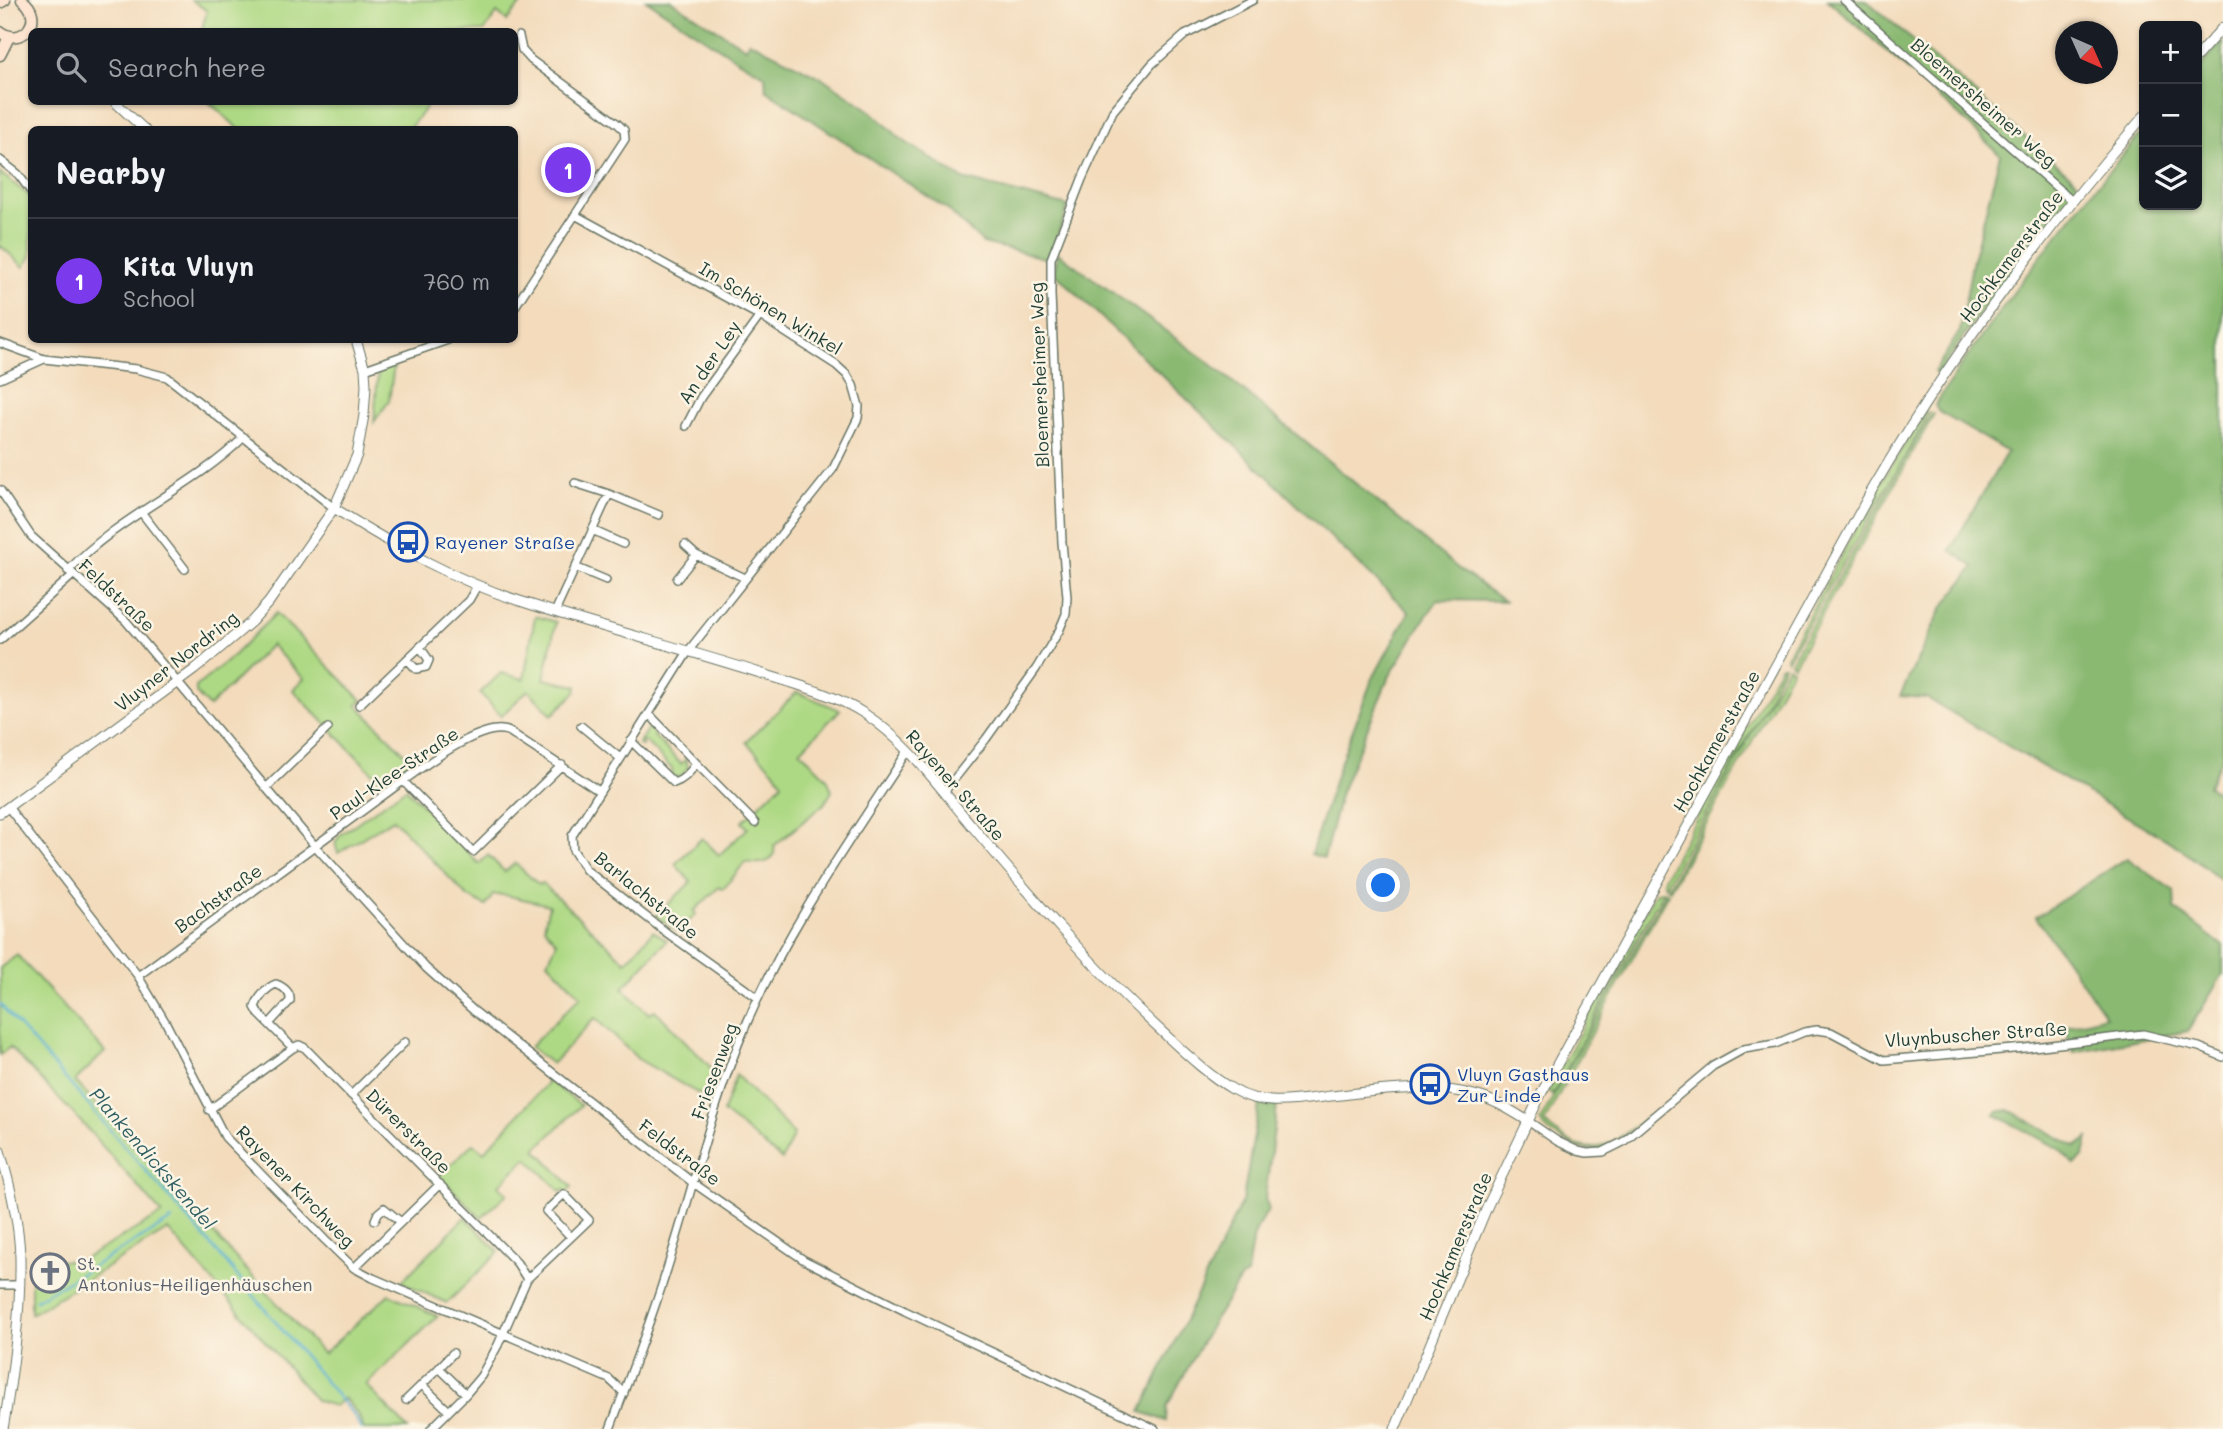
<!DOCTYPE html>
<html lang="en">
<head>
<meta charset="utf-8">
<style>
	:root { --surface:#171b24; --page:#20242c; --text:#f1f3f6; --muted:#9ea1a6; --line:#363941; --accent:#7c3aed }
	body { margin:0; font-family:Mali,sans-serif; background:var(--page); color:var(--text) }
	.controls { position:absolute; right:21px; top:21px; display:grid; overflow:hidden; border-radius:10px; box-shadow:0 2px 5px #0004 }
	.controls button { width:63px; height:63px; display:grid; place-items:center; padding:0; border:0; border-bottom:2px solid var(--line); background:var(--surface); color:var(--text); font:35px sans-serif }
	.compass { position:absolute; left:2055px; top:21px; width:63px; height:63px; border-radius:50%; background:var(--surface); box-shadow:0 2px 5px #0004; rotate:135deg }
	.you { position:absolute; left:1384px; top:886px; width:24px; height:24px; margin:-18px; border:5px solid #fff; border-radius:50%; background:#1a73e8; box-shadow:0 0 0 10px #1a73e833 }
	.badge { display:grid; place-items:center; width:46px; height:46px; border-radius:50%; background:var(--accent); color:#fff; font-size:23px; font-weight:700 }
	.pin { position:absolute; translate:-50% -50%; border:4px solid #fff; box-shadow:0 2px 7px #0006 }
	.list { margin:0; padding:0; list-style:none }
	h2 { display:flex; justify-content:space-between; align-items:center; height:91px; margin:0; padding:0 28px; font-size:30px }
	h2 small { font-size:23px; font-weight:400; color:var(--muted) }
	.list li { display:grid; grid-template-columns:46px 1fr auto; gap:21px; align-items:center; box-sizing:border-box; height:126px; padding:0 28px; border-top:2px solid var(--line) }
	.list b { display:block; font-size:26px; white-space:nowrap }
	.list p { margin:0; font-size:23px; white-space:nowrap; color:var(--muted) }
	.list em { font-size:23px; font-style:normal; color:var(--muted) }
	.icon { flex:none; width:38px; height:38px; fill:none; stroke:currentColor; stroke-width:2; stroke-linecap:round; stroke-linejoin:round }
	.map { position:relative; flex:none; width:2223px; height:1429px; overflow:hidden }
	.search { position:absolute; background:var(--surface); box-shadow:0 2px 5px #0004; left:28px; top:28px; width:490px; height:77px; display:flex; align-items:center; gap:18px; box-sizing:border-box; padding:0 24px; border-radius:10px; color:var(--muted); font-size:26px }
	.panel { position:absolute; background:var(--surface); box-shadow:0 2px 5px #0004; left:28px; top:126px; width:490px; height:217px; border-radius:10px }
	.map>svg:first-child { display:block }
	.green { fill:#aed984; stroke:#668b5c; stroke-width:2 }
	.forest { fill:#8ab972; stroke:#547b53; stroke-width:2 }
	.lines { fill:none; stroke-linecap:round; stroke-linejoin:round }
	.stream { stroke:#53aed1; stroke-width:2.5 }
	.minor-casing { stroke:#697464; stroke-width:10 }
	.tertiary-casing { stroke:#697464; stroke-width:11 }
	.secondary-casing { stroke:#697464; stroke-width:13 }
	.minor { stroke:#fff; stroke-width:7 }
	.tertiary { stroke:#fff; stroke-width:9 }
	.secondary { stroke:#fde4d0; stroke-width:10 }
	.labels { text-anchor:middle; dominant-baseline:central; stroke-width:5; stroke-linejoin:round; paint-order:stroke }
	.street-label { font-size:18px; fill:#1f3d34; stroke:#fcf5e5 }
	.transit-label { font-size:18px; fill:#164399; stroke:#fcf5e5; text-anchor:start }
	.worship-label { font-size:18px; fill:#5b616d; stroke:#fcf5e5; text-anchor:start }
	.water-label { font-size:19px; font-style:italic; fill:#2f5f63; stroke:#fcf5e5 }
</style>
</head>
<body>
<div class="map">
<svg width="2223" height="1429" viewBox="0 0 2223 1429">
	<rect width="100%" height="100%" fill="#fcf5e5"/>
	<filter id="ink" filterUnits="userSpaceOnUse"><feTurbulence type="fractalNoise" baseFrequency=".0143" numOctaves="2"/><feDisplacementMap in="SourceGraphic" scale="14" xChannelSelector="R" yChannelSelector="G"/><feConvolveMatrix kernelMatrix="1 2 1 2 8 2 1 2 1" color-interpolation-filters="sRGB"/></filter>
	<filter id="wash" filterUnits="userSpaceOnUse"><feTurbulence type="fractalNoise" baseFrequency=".00686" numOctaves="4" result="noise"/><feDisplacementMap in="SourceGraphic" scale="28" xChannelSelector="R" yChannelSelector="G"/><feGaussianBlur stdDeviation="1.57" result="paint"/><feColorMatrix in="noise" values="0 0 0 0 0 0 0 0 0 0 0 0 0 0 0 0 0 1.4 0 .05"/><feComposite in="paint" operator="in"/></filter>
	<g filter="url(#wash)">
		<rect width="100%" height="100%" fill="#f3dbbc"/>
		<!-- green -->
		<path class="green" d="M192,0H524L507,21L497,13L484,31L201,32L207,11Z
			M209,102H430L408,130L239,129Z
			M0,173L31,197V256L24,267L2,247L0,248Z
			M394,365L389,401L374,422L378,372Z
			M1925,412H1928L1919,431L1787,660L1786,657L1876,492Z
			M1931,414H1934L1794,665L1791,662Z
			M276,613L362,700L357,705L416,765L386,787L293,690L304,679L271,645L209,707L196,693V687L234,655Z
			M535,616L556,622L544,679L577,686L576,692L552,715L528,690L501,716L480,693L501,673L524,679Z
			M1781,665H1784L1763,709L1665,886L1663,881L1665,876Z
			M1788,666L1792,669L1670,889L1668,888Z
			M797,692L840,710L800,751L827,778L832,791L825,803L774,846C777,864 759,865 745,862L726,886L722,889L719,887L694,911L696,914L678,932L656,916L691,882L675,864L702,838L719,855L748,828L742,822L782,783L777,774L746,742Z
			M651,723L654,726L653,735L681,764L686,759L688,768L681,777H673L672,769L645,741H642V746L638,744Z
			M406,788L479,864L488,855L505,872L515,863L539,885L542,883L626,962L653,931L667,940L623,988L649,1014L655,1010L719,1076L708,1099L638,1059L595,1018L552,1064L530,1047L581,996L548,962L557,942L544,927L549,905L505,895H493L486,906L468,897L393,819L338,853L335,843L340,835Z
			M1663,891L1552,1095L1548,1092L1656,892Z
			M1666,892L1668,893L1544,1122C1585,1162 1605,1151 1644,1119C1619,1143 1601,1161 1566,1142C1557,1137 1546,1131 1540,1121Z
			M17,955L105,1052L75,1081L323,1354L389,1294L438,1316L366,1385L408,1429H364L358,1415L344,1398L335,1406L317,1401L168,1230L31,1314V1262L82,1260L162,1214L84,1125L10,1047L0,1055V968Z
			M736,1075L794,1134L782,1160L723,1112Z
			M549,1081L581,1105L536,1149L572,1187L567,1192L564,1190L561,1192L527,1158L499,1185L507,1194L481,1218L439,1176L473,1143L484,1152Z
			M465,1217L499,1252L447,1303L401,1282Z"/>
		<!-- forest -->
		<path class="forest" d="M646,0H670L746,48L749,41L824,79L871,111L901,139L963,179L1068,206L1049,259L983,243L947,209L766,90L765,75L739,61Z
			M1828,0H1866L2079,183C2029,245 1981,308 1938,375L1934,372L1960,331L1972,264L2000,155L1959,115Z
			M2223,41V756L2208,786L2223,796V882L2180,848L1927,698L1900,696L1942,608L1974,567L1950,550L2007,452L1938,411L1935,405C1998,308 2068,218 2144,130V205H2197V70Z
			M1058,253L1211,364L1460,570L1504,601L1438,600L1423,621L1388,679L1341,792L1324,858L1311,854L1339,766L1372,680L1409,612L1054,272Z
			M2127,858L2174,891L2175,909L2223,946V974L2188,1031L2073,1052L2064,1027L2106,1016L2036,917Z
			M1259,1105L1277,1106L1265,1198L1269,1210C1252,1229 1250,1250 1247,1275L1241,1278L1213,1322L1167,1406L1166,1421L1141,1412L1243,1199Z
			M2009,1110L2076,1147L2088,1138L2084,1155L2075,1165L2058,1148L1995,1115L1997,1112Z"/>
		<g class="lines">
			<!-- stream -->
			<path class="stream" d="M0,1004L224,1260L355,1417L361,1429
				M36,1300L172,1220"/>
		</g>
	</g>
	<g filter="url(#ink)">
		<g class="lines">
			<!-- minor casing -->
			<g class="minor-casing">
				<path id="minor" d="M1844,0L2072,201
					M0,160L18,174L32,193
					M575,215L760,316L836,365L847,375L853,385L859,406L858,418L833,469L689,650L572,836L573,850L586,870L667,933L758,998
					M514,308L625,139L624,130L618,124L531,60L522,50L519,36
					M0,343L44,359L136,369L167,377L334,508
					M365,369L448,340
					M0,379L44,359
					M686,426L701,397L760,316
					M575,483L609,494
					M0,490L31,536L126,621L315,846L426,968L474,1011L692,1182L804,1260L905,1311L1155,1429
					M141,512L185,569
					M592,530L623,544
					M685,545L696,555L745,578
					M575,567L606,580
					M68,571C118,516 191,489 244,437
					M677,579L696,555
					M555,612L609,494L659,515
					M0,640L73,575
					M407,659L416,669L426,667L429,660L420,647
					M359,705L469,600L477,586
					M581,726L620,758
					M631,741L674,783C684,780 690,773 696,763L649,714
					M696,763L755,823
					M403,781L473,852L562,765
					M266,788L328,728
					M944,792L986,739L1036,669L1059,631L1066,614L1067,597L1062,542L1051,295V259L1082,179L1113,111L1152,64L1185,35L1253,0
					M8,807L138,976L166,1023L225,1137L325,1240L354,1268L373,1278L609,1379L624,1393
					M138,976L403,781C424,766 485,719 510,732L599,791
					M269,1024L290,1001C291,993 284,987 276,984C267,987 258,998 255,1007L259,1014L293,1048
					M351,1095L405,1042
					M209,1110L293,1048L299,1045L305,1048L517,1263L527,1279L498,1345L481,1376L466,1394L431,1429
					M1528,1121L1557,1141L1578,1151L1587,1153L1603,1152L1623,1142L1713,1066L1744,1049L1775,1044L1804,1032L1817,1030L1831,1032L1884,1060L2025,1048L2143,1034L2199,1047L2223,1057
					M375,1220L378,1213L384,1208L401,1222
					M354,1268L440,1184
					M527,1279L589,1220L564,1194L546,1211L571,1237
					M0,1285H19
					M453,1353L439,1368L466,1394
					M422,1385L449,1411
					M406,1400L439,1368
					M610,1429C627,1384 644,1339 659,1294C689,1205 709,1112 746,1025C788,927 850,840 908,751"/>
			</g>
			<!-- tertiary casing -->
			<g class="tertiary-casing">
				<path id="tertiary" d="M2197,56L2223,27
					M115,102L145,130
					M334,508C394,546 456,581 523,602C602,628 682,648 760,673C795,684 834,694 865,714C908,742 939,787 972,826C1031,896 1090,965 1158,1028C1182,1050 1206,1074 1234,1090C1264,1108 1298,1100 1331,1096C1378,1091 1432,1082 1478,1096C1496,1101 1512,1111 1528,1121
					M0,813L194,670L251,622L269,602L334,508L357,455L364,415L366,386L365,369L356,340
					M0,1151C10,1184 19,1221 20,1257C21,1314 13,1373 3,1429
					M1395,1429L1488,1205L1542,1092L1872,490C1950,356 2042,233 2144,116"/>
			</g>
			<!-- secondary casing -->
			<g class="secondary-casing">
				<path id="secondary" d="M0,3L5,0
					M0,32C24,48 46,17 22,0
					M0,55L9,37"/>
			</g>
			<!-- minor -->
			<use href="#minor" class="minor"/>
			<!-- tertiary -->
			<use href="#tertiary" class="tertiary"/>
			<!-- secondary -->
			<use href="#secondary" class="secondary"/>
		</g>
	</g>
	<!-- icons -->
	<defs>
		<g id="bus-ring" transform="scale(2.0125)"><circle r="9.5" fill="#fcf5e5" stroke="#1a4fb4" stroke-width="1.5"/><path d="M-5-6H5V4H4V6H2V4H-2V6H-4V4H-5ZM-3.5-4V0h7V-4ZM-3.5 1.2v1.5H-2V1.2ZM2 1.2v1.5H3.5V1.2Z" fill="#1a4fb4"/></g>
		<g id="church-ring" transform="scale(2.0125)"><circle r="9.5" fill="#fcf5e5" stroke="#6b7280" stroke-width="1.5"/><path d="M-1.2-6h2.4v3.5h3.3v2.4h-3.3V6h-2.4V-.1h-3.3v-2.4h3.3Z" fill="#6b7280"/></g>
	</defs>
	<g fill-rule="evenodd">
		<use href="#bus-ring" x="408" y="542"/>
		<use href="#bus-ring" x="1430" y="1084"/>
		<use href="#church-ring" x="50" y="1273"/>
	</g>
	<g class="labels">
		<!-- street labels -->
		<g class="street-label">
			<text transform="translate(1984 102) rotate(41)">Bloemersheimer Weg</text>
			<text transform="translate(2011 256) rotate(-53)">Hochkamerstraße</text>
			<text transform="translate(771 308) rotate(31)">Im Schönen Winkel</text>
			<text transform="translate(709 362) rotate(-56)">An der Ley</text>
			<text transform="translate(1039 375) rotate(-92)">Bloemersheimer Weg</text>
			<text transform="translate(117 595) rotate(43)">Feldstraße</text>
			<text transform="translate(176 661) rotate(-38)">Vluyner Nordring</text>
			<text transform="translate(1716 741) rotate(-61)">Hochkamerstraße</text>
			<text transform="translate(394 773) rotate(-34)">Paul-Klee-Straße</text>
			<text transform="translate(956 785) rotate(49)">Rayener Straße</text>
			<text transform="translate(647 895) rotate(39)">Barlachstraße</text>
			<text transform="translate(218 898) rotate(-36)">Bachstraße</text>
			<text transform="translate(1976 1034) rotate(-4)">Vluynbuscher Straße</text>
			<text transform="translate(714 1071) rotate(-70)">Friesenweg</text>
			<text transform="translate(409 1131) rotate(45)">Dürerstraße</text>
			<text transform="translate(680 1152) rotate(37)">Feldstraße</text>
			<text transform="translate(296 1186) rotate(46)">Rayener Kirchweg</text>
			<text transform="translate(1455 1246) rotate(-67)">Hochkamerstraße</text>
		</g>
		<!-- transit labels -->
		<g class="transit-label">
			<text x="435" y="542">Rayener Straße</text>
			<text x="1457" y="1074">Vluyn Gasthaus<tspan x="1457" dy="21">Zur Linde</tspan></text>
		</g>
		<!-- worship labels -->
		<g class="worship-label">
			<text x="77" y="1263">St.<tspan x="77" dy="21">Antonius-Heiligenhäuschen</tspan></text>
		</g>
		<!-- water labels -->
		<g class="water-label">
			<text transform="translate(153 1158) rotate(49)">Plankendickskendel</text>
		</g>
	</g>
</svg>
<div class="controls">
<button>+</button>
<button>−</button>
<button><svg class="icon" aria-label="layers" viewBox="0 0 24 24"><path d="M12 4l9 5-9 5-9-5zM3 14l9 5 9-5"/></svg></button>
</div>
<svg class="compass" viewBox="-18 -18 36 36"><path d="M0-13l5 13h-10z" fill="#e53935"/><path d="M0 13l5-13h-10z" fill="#9ea1a6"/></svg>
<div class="you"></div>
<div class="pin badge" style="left:568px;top:170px">1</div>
<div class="search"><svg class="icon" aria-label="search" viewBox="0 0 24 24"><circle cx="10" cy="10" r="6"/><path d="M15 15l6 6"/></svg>Search here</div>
<section class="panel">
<h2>Nearby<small></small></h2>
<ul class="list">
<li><span class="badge">1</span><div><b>Kita Vluyn</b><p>School</p></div><em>760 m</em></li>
</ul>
</section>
</div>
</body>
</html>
